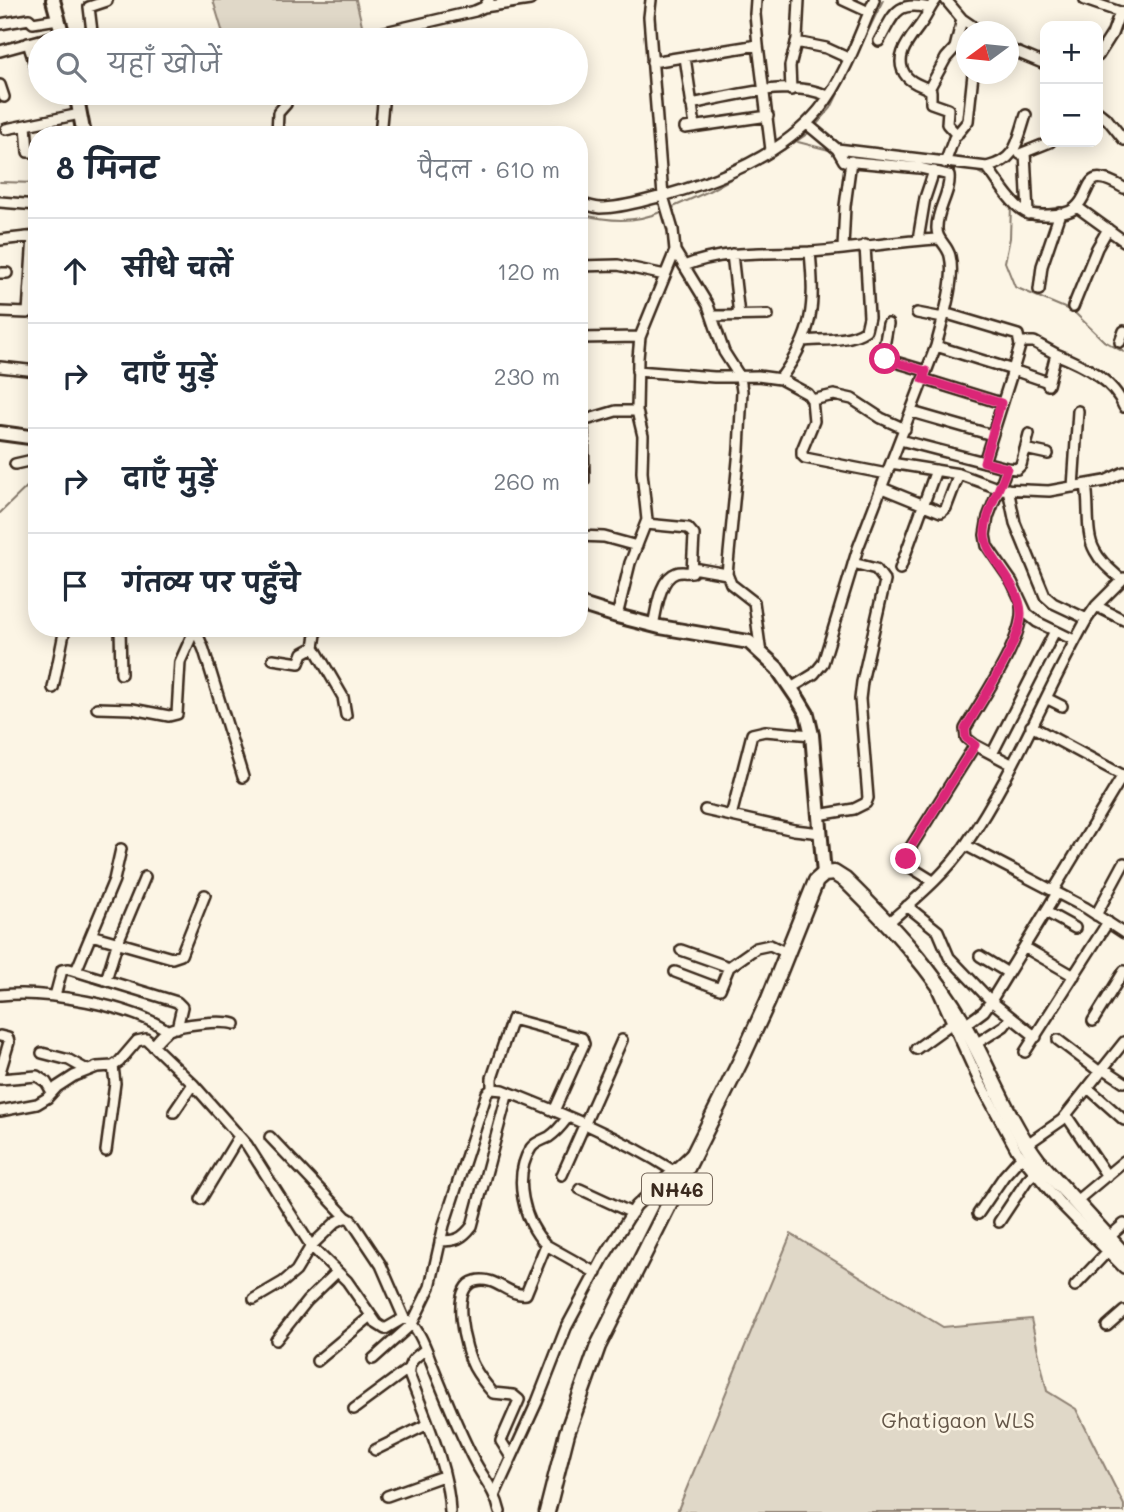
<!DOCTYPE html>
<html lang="hi">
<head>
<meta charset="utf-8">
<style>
	:root { --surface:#fff; --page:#f6f6f7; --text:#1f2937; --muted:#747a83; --line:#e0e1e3 }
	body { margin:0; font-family:Mali,"Playpen Sans Deva",sans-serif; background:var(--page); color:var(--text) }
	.controls { position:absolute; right:21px; top:21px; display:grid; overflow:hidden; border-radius:14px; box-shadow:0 4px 18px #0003 }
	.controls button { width:63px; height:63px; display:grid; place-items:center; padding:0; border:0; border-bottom:2px solid var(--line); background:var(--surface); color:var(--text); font:35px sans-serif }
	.compass { position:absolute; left:956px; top:21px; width:63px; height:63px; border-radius:50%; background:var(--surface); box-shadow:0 4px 18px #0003; rotate:255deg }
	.stop { position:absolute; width:21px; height:21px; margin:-16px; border:5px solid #db2777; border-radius:50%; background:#fff }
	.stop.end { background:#db2777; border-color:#fff; box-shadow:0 2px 7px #0008 }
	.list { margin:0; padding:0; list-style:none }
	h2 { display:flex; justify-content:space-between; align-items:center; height:91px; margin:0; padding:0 28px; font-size:30px }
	h2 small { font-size:23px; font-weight:400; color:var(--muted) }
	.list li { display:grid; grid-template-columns:46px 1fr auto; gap:21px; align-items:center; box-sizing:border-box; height:105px; padding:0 28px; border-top:2px solid var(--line) }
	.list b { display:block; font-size:26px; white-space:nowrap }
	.list em { font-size:23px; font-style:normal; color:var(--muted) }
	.icon { flex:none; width:38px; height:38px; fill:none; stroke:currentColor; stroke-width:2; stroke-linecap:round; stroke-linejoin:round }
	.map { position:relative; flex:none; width:1124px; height:1512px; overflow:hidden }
	.search { position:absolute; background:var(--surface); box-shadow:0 4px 18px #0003; left:28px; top:28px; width:560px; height:77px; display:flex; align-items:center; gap:18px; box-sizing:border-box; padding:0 24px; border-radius:38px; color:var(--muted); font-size:26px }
	.panel { position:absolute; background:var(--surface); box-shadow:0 4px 18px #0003; left:28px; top:126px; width:560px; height:511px; border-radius:28px }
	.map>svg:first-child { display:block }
	.green { fill:#e0d8c8; stroke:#8e8173; stroke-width:2 }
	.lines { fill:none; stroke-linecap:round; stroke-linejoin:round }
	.stream { stroke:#85796b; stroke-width:2 }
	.minor-casing { stroke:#3b2a1e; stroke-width:14 }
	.major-casing { stroke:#3b2a1e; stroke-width:18 }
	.highway-casing { stroke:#3b2a1e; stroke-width:19 }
	.minor { stroke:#fcf5e5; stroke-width:9 }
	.major { stroke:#fcf5e5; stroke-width:12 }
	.highway { stroke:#fcf5e5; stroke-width:14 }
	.route { stroke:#db2777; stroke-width:9 }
	.labels { text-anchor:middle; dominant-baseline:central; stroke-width:5; stroke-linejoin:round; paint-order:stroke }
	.shield { fill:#fcf5e5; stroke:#75675a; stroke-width:2 }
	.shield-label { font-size:19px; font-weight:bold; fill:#3b2a1e }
	.park-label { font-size:21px; fill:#645648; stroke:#fcf5e5 }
</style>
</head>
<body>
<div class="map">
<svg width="1124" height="1512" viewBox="0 0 1124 1512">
	<rect width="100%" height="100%" fill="#fcf5e5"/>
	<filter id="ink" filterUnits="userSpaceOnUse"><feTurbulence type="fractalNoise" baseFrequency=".0143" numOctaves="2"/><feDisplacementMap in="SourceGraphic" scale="14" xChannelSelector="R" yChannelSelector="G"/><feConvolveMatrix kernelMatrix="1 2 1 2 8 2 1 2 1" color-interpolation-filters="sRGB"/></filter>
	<g filter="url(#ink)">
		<!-- green -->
		<path class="green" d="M213,0H356L363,29L301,40H225Z
			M791,1234L943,1327L1031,1319L1047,1391L1076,1409L1124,1505V1512H677Z"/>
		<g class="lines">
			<!-- stream -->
			<path class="stream" d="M816,125L831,108L883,0
				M798,142L833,151
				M974,170L990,179
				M0,182L37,183
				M1011,205L1010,238L1005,262L1015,287L1074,312L1104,341L1124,352
				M671,208L707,192L785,149L810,132
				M579,214C609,221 633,224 663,211
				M0,513L37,477"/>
			<!-- minor casing -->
			<g class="minor-casing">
				<path id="minor" d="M756,0L755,14L758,45
					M843,0L869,12
					M936,0C930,7 927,16 921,24C911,38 891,58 907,77C913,84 924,86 931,91V103L948,109L947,124L957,135
					M946,0L962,19L981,32
					M1085,0L1123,13
					M484,7L530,0
					M0,24L29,19L33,23L58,19
					M93,40L89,7L107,1
					M351,40L475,11L484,7L489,0
					M879,41C894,15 895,0 930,8
					M796,42L826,48L848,58
					M28,43L40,81
					M955,48H967
					M1009,49L1045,64
					M0,51L62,34
					M1098,56L1112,34L1120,12
					M685,57L695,126
					M652,62L758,45L771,150
					M0,85L4,97
					M929,89L946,58L955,48L962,19
					M791,90L790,66L797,39L799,0
					M77,100L117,93
					M691,104C730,97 792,78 828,96
					M1098,112L1108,120L1124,140
					M685,128L768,116
					M6,129L26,125
					M277,135L278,113L286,104L284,93
					M380,135L384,93
					M837,149L987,167C1017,160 1017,142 1026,115
					M37,152H28L26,125L80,114
					M1025,152L1028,214
					M1020,154L1050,142
					M945,163L954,138L968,121L973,74
					M987,167C998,181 1008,200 1022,210C1031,218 1066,216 1075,208C1094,193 1081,163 1124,188
					M0,202L37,205
					M579,203C586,205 593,207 600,208C616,208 632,204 647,200C708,185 778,159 819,110C843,81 860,34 874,0
					M1077,207L1124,241
					M0,240L36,236
					M918,240L925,198L934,171
					M843,248L845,206L851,161
					M675,251L708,305L724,352L740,377L742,391L739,450L727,574L731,584L754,602L761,654
					M732,254L739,315
					M579,266L618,265L665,275
					M684,266C727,249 766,254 811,252C854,249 896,241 939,239
					M0,273H7
					M1039,290L1042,266L1060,213
					M1073,307L1097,248L1108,229
					M0,312L28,313L33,236
					M917,313L943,318
					M944,313L1018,335L1020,346L1013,370L1048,382
					M712,316L768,315
					M888,324L882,358L926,371
					M579,338L640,337
					M803,341C823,339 849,342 866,330L869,317L865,245
					M1021,342H1034L1056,354
					M1120,342L1124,331
					M936,346L1013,370L984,462
					M0,367L37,371
					M637,371L714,377L758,376L780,379L808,394L812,400L814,421L802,450V455L805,458L887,474
					M780,379C814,333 815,306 810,252
					M923,379L1001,403
					M1048,385L1056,354C1083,365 1113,379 1124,407
					M812,400L834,395L852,399L881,418L905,429
					M912,412L992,435
					M583,421L584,481
					M579,422L616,411H637
					M900,440L1007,468L988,517L985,535L987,546L1012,582L1027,614L1037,622L1074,640
					M1025,449L1048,454
					M891,463L959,474L1000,489L1049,491L1105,481L1124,472
					M15,464L37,459
					M1007,468L1017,469L1021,465L1029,434
					M1086,485C1090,505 1085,535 1095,551C1101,563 1112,571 1122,580
					M1073,487L1078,411
					M882,488L941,512L946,508L959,474
					M1008,489L1015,523L1045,596L1053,603L1087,619
					M646,524L688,528L694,535L692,572C687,573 681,571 676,573C659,579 657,610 653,625
					M579,536L604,537L637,546
					M693,568L727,574
					M900,569L936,470
					M1096,606L1124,620
					M617,616L630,563L647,520L642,472L643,436L637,411L638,358L640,337L675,251L673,230L663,196L649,17L651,0
					M120,628L121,674
					M191,628L197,633L204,650L243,777
					M317,628L314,647L343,697L346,715
					M273,659L299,663L303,653L314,647
					M53,688L65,628
					M791,688L814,674L823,663L858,548L936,346C942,322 956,280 950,256C947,244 936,240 937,227C937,209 951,192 949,175L920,168L844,161L837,149L807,124
					M1046,698L1062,706
					M97,708L132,709L169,716L177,714L180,662L194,631
					M1031,726L1124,776
					M992,754L1055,631
					M1011,764L975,745L966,738L965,729C981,700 1025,639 1021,607
					M705,810L794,830L821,833
					M818,815L854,809L866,803L868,798L860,699L862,682L885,581L876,569L853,563
					M731,816L752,734L765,731L812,735
					M965,845L1086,908L1124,933
					M933,881L912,868L906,859L907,853L975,745
					M1053,891L1123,775
					M907,906L938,931L949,957L991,1001L1036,1037
					M1046,912L1075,928
					M1096,915L1124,863
					M887,924C914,900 945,875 966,844C1014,774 1045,693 1087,619L1096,606L1124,578
					M91,935L172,958L181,955L205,895
					M1024,947L1074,976
					M681,950L729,967
					M980,956L1008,973
					M76,971L114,880L121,849
					M675,972L720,989L729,967L756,948L770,945L787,953
					M106,980L117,944L145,877
					M938,991L979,1081L1017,1151L1060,1203L1124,1268
					M0,995C44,990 132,1005 168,1031
					M55,996L62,970L69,969L177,1002L182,1007L177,1028
					M1093,1021L1124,971
					M965,1025L984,1011L991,1001L1057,893
					M0,1036L8,1038L9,1042L0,1072
					M1058,1040L1100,1072
					M974,1045L1004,1026L1011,1017
					M153,1046C158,1040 162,1034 169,1030C183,1024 220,1020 235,1024
					M916,1049L952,1023
					M1025,1052L1108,922
					M42,1053L69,1060L87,1070
					M1103,1068L1124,1082
					M0,1079L37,1076L46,1082L52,1092
					M1088,1088L1124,1120
					M492,1089V1078L512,1019L582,1038L584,1044L554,1111
					M0,1111L37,1104L47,1098L57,1087L74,1076L97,1067L113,1066L119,1062L137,1041L146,1039L193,1084L247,1145L311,1246L347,1281L377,1324L385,1329L404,1318C417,1324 425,1346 430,1359C444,1394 458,1430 476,1464C485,1480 496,1493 500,1512
					M174,1112L193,1084
					M1066,1115L1107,1176
					M568,1117C562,1125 558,1131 549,1137C543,1140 535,1142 531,1148C512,1177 524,1222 546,1245L596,1273
					M270,1137L346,1217
					M1026,1145L1062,1120L1124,1042
					M106,1151L115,1083L113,1066
					M562,1175L622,1040
					M580,1189L632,1213
					M201,1199L239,1136
					M1075,1202L1124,1161
					M978,1214L1004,1176L1021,1157
					M999,1222L1027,1180L1034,1173
					M1108,1238L1124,1224
					M440,1241C456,1241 462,1239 472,1226L508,1092
					M1075,1286L1108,1251
					M254,1299L283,1282L296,1271L311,1246L336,1222L346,1217L351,1220L381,1265L404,1318
					M1107,1326L1124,1311
					M276,1340L307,1301L337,1272
					M426,1349C417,1356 407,1362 409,1374C424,1414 449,1469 450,1512
					M373,1359L412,1324L430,1287L444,1225L487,1093L492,1089L503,1090C561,1113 620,1137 672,1170
					M317,1361L371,1316
					M354,1409L408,1369
					M375,1450L428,1424
					M511,1457L501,1441L519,1400L513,1395L493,1393C486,1385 479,1376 474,1367C465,1350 449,1288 475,1281C495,1275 509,1297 526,1294L546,1245
					M495,1494L537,1402L566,1328L604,1257L636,1206L691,1154
					M387,1496L443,1476"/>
			</g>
			<!-- major casing -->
			<g class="major-casing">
				<path id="major" d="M53,0L64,40
					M76,93L84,135
					M0,433L37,438
					M579,604L617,616L660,627L749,642L777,668L798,699L807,714L812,735L824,874"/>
			</g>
			<!-- highway casing -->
			<g class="highway-casing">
				<path id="highway" d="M547,1512L567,1433L598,1346L740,1062L768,1001L816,881L824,874L834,873L845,880C890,924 933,970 964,1024C990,1070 1007,1119 1038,1161L1124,1255"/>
			</g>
			<!-- minor -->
			<use href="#minor" class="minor"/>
			<!-- major -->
			<use href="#major" class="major"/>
			<!-- highway -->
			<use href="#highway" class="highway"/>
		</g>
	</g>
	<g class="lines" filter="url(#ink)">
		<!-- route -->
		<path class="route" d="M885,359L926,371L923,379L1001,403L984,462L1007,468C1000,489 985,513 985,535C986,559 1020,582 1021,613C1022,641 980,702 965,729L966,738L975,745L907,853L906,859"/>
	</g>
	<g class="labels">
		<!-- shield labels -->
		<rect class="shield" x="642" y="1173.5" width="70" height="31" rx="5"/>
		<g class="shield-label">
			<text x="677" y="1189">NH46</text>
		</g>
		<!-- park labels -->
		<g class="park-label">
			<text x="958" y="1419">Ghatigaon WLS</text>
		</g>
	</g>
</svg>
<div class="controls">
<button>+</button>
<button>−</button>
</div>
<svg class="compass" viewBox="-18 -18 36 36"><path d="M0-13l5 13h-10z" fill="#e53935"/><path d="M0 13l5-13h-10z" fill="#747a83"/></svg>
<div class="stop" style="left:885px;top:359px"></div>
<div class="stop end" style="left:906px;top:859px"></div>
<div class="search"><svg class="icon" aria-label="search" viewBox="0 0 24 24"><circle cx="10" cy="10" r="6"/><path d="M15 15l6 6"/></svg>यहाँ खोजें</div>
<section class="panel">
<h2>8 मिनट<small>पैदल · 610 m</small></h2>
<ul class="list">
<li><svg class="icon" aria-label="ahead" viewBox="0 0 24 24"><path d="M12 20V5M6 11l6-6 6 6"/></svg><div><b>सीधे चलें</b></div><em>120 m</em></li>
<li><svg class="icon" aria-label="right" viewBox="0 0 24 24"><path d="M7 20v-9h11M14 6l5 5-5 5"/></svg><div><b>दाएँ मुड़ें</b></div><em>230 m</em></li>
<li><svg class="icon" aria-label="right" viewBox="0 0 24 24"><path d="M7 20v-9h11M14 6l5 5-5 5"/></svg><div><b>दाएँ मुड़ें</b></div><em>260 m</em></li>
<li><svg class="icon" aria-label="arrive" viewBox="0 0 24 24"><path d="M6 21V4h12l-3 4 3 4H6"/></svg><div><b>गंतव्य पर पहुँचे</b></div></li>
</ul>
</section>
</div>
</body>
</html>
